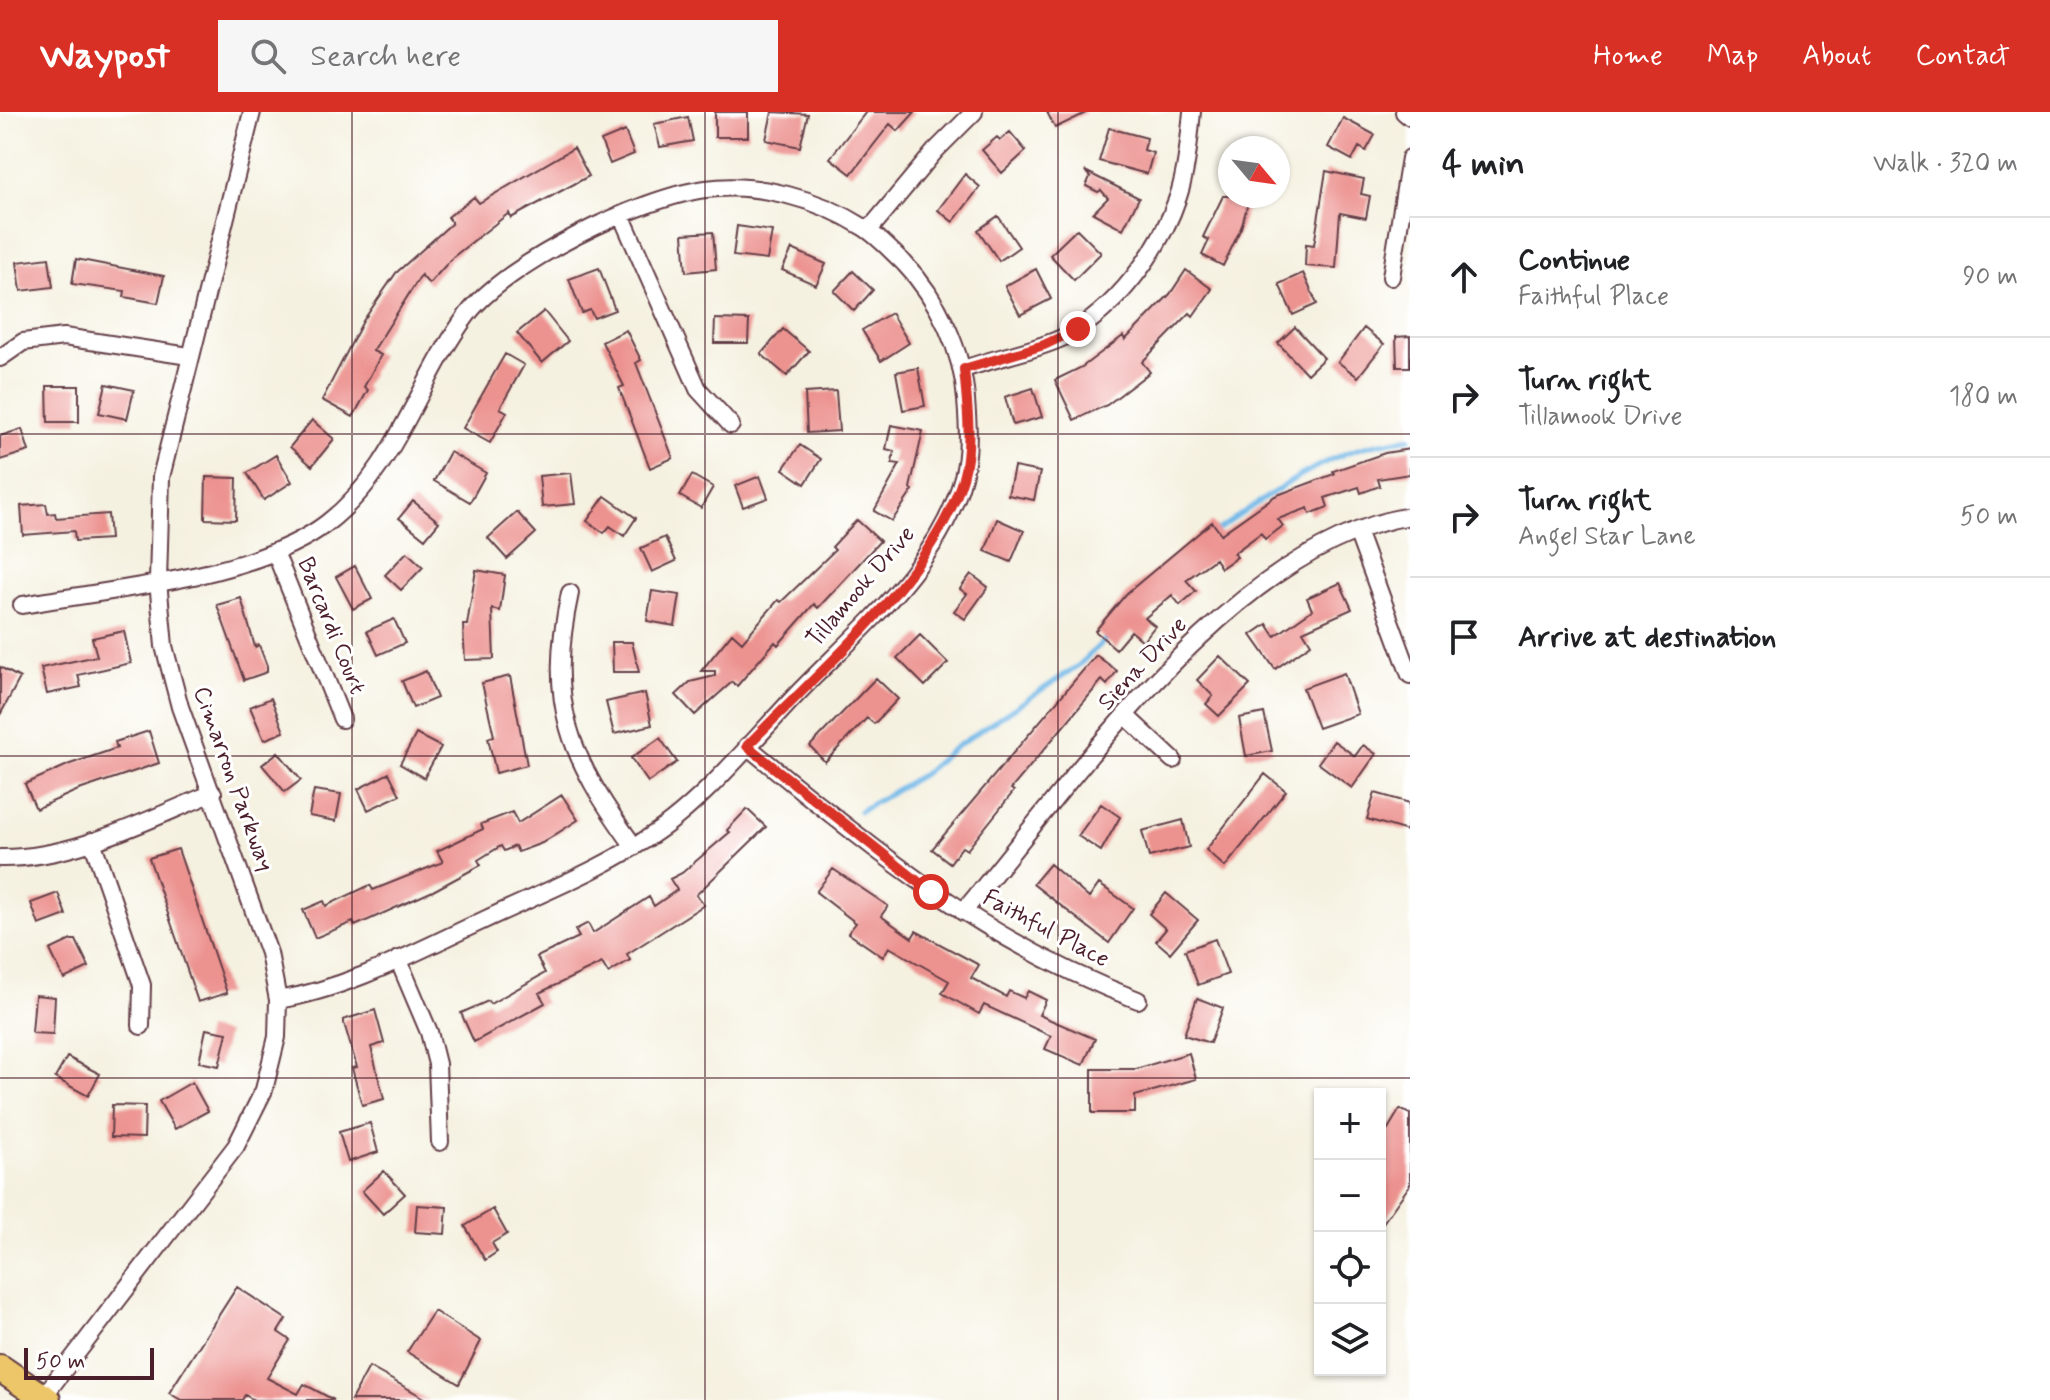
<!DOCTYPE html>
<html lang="en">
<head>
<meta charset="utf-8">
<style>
	:root { --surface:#fff; --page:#f6f6f6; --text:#202124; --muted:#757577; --line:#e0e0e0; --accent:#d93025 }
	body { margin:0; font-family:Mynerve,sans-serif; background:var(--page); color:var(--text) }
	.controls { position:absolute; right:24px; bottom:24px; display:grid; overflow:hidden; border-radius:0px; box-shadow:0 2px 6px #0004 }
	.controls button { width:72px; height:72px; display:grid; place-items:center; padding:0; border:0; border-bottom:2px solid var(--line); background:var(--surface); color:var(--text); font:40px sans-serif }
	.compass { position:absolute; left:1218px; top:24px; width:72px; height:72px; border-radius:50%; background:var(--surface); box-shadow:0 2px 6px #0004; rotate:119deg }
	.scale { position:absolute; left:24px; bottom:20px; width:130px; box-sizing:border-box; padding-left:8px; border:4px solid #4a1f2b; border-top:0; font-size:22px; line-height:28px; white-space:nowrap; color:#4a1f2b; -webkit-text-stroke:6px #fff; paint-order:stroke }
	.stop { position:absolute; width:24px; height:24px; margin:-18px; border:6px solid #d93025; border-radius:50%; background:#fff }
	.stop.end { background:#d93025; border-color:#fff; box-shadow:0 2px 8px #0008 }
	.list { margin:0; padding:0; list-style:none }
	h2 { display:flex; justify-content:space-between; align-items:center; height:104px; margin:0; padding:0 32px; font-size:34px }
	h2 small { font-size:26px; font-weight:400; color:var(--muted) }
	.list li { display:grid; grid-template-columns:52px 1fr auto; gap:24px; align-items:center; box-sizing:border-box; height:120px; padding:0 32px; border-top:2px solid var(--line) }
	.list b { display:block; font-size:30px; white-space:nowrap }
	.list p { margin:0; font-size:26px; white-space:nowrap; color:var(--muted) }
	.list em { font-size:26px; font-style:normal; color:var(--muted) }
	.icon { flex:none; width:44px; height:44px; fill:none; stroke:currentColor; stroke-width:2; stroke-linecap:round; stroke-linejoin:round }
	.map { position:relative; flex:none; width:1410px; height:1288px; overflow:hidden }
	header { display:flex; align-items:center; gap:48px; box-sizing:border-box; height:112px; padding:0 40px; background:var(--accent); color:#fff }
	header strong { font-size:38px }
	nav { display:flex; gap:44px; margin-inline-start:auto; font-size:28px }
	.search { width:560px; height:72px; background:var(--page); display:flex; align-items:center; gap:20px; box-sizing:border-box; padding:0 28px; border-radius:0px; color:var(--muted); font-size:30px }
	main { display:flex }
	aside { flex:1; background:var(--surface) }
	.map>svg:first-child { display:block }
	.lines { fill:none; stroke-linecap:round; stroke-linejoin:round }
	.stream { stroke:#71b8e8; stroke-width:5 }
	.building { fill:#ec928f }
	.street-casing { stroke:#643e46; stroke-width:20 }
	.primary-casing { stroke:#643e46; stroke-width:30 }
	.street { stroke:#fff; stroke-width:16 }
	.primary { stroke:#ecc669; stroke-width:26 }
	.route { stroke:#d93025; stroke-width:10 }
	.grid { fill:none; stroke:#4a1f2b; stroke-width:2; stroke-opacity:0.55 }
	.labels { text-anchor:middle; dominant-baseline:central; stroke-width:6; stroke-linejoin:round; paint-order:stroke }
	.street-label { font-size:24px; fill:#4a1f2b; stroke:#fff }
</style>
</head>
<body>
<header>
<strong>Waypost</strong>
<div class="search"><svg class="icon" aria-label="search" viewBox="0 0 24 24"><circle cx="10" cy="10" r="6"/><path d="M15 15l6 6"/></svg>Search here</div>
<nav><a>Home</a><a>Map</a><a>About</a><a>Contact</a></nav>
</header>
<main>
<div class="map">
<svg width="1410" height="1288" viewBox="0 0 1410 1288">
	<rect width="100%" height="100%" fill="#fff"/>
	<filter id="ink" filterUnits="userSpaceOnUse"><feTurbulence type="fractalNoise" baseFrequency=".0125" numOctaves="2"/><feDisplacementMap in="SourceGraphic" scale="16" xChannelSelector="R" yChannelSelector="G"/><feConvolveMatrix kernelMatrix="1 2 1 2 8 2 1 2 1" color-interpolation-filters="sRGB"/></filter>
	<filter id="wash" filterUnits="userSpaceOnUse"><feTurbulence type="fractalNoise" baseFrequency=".006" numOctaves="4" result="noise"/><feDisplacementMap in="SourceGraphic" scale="32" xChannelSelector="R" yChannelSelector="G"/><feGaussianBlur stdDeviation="1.8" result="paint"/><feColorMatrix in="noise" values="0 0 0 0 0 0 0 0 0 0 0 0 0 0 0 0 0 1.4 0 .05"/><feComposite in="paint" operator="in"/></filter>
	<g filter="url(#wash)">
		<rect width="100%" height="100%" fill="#f5f1e0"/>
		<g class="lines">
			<!-- stream -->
			<path class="stream" d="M1213,421C1259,391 1308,352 1361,336C1376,331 1394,329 1410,326
				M860,699L923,662L954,636L1079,553L1110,523"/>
		</g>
		<g id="blocks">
			<!-- building -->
			<path class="building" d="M715,0H748V25H715Z
				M772,0L808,2L800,35L766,28Z
				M866,0H915L898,19L890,12L851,62L830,46Z
				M1047,0H1088L1055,16Z
				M688,5L693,29L660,35L654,12Z
				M1343,6L1375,23L1366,39L1359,35L1352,48L1328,35Z
				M1109,16L1147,26L1144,38L1153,41L1147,62L1099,49Z
				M625,19L634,42L610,52L601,29Z
				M1010,20L1026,39L1002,61L982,38L997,25L1000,28Z
				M574,36L589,64L511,106L509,101L453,145L429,172L421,163L373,239L381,243L364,275L368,278L353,305L322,288L363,209L396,161L452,111L448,105L474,85L479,91Z
				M1085,59L1139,86L1123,117L1093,101L1108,86L1101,78L1098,80L1086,74L1090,65Z
				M1326,59L1364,67L1361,82L1370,84L1366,106L1340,101L1336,156L1305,154L1306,132L1314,133Z
				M965,62L980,75L953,110L938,98Z
				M1223,84H1250L1241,116L1223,154L1202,143L1209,128L1203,125Z
				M998,104L1019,135L999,149L978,118Z
				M737,114L772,119L767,148L733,144Z
				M1077,117L1101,141L1074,168L1050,143Z
				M713,120L716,157L686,160L683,122Z
				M792,137L826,152L816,173L782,158Z
				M49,146L53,175L21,179L17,150Z
				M76,147L164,164L158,191L124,185L125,179L72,172Z
				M599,156L615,198L594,206L590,198L582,201L569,167Z
				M1036,157L1051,187L1020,203L1005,174Z
				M1186,158L1212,177L1193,204L1190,201L1142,250L1150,260L1107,293L1074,308L1055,268L1082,255L1123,224L1125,228L1170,182Z
				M853,159L873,178L854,199L834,179Z
				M1303,161L1317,192L1293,203L1279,172Z
				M544,199L568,229L542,251L517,221Z
				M891,201L909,231L881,249L862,218Z
				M715,207L749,208L748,231H714Z
				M1295,215L1324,246L1307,262L1278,231Z
				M1364,216L1384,232L1358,265L1338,250Z
				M783,217L809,239L787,264L761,242Z
				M626,218L641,248L636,251L673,346L650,356L619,276L624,274L602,230Z
				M1410,224V255H1397L1396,225Z
				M505,242L524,253L500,296L507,300L490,331L463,316Z
				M918,256L925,294L903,298L896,260Z
				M106,272L134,278L127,307L99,301Z
				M47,274H79V310H48Z
				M1033,276L1042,305L1013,313L1005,285Z
				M836,279L839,319L807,321L805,281Z
				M312,308L334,327L312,354L290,335Z
				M891,313L923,319L910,376L913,378L892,409L874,399L900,352L892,351L894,339L886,337Z
				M22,317L29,339L0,348V324Z
				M800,333L821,347L805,372L783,357Z
				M1410,337V362L1378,367L1380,374L1361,381L1359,375L1325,386L1328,395L1310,402L1308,396L1278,407L1283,414L1265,427L1261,421L1234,441L1237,445L1221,456L1215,447L1186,468L1196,479L1180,493L1172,483L1145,506L1155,514L1143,529L1131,519L1116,537L1095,519L1127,481L1212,410L1221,422L1275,384L1334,362L1333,359L1385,341Z
				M450,340L486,361L470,390L434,369Z
				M276,343L292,370L264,388L247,361Z
				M1014,355L1040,360L1034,388L1008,383Z
				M571,361L575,392L542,395L539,364Z
				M692,363L713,375L701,396L680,384Z
				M760,364L768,386L743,395L735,374Z
				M206,365L237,366L236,408L205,407Z
				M605,384L636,406L624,424L610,414L604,421L587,409Z
				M413,389L439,410L425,427L399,406Z
				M46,392L48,402L55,401L56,406L108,402L110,427L75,429L74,419L23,423L21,394Z
				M517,400L536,421L507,447L488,426Z
				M997,407L1024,419L1011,450L985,439Z
				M857,408L880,429L818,496L814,492L778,533L775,530L737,574L732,570L695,603L676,583L690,570L715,564V559H701L732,521L742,530L778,488L781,490L835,438L832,435Z
				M665,425L676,449L652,460L641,436Z
				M407,440L423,455L401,478L385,463Z
				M355,454L372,487L353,497L336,465Z
				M476,458L505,463L500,499L492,497L494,547L465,548L463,513H467Z
				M971,462L988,475L965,507L954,499L967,482L960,477Z
				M1340,471L1352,497L1303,519L1311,532L1275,557L1251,523L1267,512L1275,524L1312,498L1307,486Z
				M652,479L680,483L675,514L647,509Z
				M241,486L255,535L259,533L267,554V560L244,568L217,493Z
				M394,507L405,531L378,543L367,519Z
				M124,519L131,551L78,563L81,575L47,582L41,556L97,544L92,526Z
				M920,523L948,551L925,574L897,546Z
				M612,530H632L639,560H613Z
				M1096,543L1117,559L1107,573L1102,568L1011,677L1014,679L967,738L962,735L950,751L932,737Z
				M1220,544L1250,573L1219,604L1206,592L1213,584L1197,568Z
				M0,555L20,566L0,603Z
				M426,559L437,586L413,596L402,569Z
				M1344,561L1358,602L1318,616L1303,576Z
				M510,564L527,653L496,661L488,626L494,624L482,571Z
				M876,566L898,587L874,612L867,606L825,650L810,634Z
				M645,581L652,613L614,622L606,590Z
				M271,586L284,620L264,628L250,595Z
				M1264,601L1272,639L1246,644L1239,606Z
				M149,619L159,651L76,679L36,697L25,672L70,652L117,636L115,630Z
				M416,622L441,635L424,666L400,652Z
				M660,626L677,650L648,670L631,646Z
				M1334,629L1355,644L1363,633L1376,642L1352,676L1318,651Z
				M278,640L301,668L285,680L262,653Z
				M389,661L400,683L368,698L358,677Z
				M1265,662L1286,679L1225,755L1206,738Z
				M314,678L341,682L336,709L309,704Z
				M1375,681L1410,691L1407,719L1367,707Z
				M562,683L578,708L542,731L518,740L515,734L504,739L501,734L478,748L481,753L433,779L355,814L353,810L315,826L303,798L324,789L326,794L370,773L373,778L443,750L437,739L483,717L481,712L512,700L518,711Z
				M1101,692L1120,705L1101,739L1078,724Z
				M747,697L766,715L696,783L704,793L627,842L630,848L608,861L602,851L539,881L545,891L474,930L461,901L488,889L490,892L545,861L537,845L579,825L575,818L588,811L593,821L649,785L654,794L677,778L670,767L682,761L730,720L727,718Z
				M1183,708L1189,735L1149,745L1142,719Z
				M178,737L227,881L198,890L149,746Z
				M1050,752L1089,786L1099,772L1133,796L1109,831L1033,772Z
				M833,757L888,794L881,804L912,826L916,819L979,853L971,866L1006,885L1009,879L1024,886L1028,879L1046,888L1039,903L1095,927L1083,953L1045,937L1051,924L984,893L979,902L942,881L949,869L889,835L883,845L848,821L856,811L816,780Z
				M58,781L66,803L39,813L31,791Z
				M1166,781L1198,808L1170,841L1156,829L1166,817L1149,802Z
				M1215,827L1228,862L1198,873L1185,838Z
				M71,828H76L89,855L64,867L50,838Z
				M35,883L55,885L53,922L32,921Z
				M1197,886L1223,896L1210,931L1184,923Z
				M375,898L384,931L371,935L384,987L362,993L352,956L357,955L343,908Z
				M206,917L227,921L219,954L199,950Z
				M1189,941L1196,967L1135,984V1001H1092V957H1136Z
				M67,945L100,962L88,984L55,966Z
				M192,970L208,999L175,1017L159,989Z
				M112,993L145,994L144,1026L111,1025Z
				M1400,997L1410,1002V1073L1380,1115V1030Z
				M370,1011L378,1040L348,1050L339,1020Z
				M384,1059L405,1082L383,1102L362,1079Z
				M417,1093L447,1095L445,1122L415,1120Z
				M493,1097L507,1122L492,1131L497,1140L485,1148L465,1114Z
				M237,1175L286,1207L278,1220L290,1228L267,1266L298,1282L304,1272L334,1288H254L245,1283L242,1288H181L169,1281Z
				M434,1199L481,1229L459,1272L407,1240Z
				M369,1255L428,1288H351Z"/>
		</g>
	</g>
	<g filter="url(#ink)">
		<use href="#blocks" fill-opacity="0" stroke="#643e46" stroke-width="2"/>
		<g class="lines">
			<!-- street casing -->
			<g class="street-casing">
				<path id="street" d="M1404,0L1410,5
					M622,105L698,277L731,313
					M869,118L935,39L974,0
					M1391,165L1410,46
					M0,246L23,230L64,225L189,244
					M964,257C997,245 1032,240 1064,225C1115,199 1160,139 1178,85C1187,58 1189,28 1192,0
					M1357,419L1410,563
					M275,440L342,607
					M570,481C546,591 569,645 633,733
					M22,493C111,477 256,466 327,411C397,357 416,272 467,203C506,151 641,85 706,77C757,70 819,87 863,115C878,124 891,139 904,151C938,186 963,240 966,288C968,313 970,340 963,365C940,453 860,517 799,580C757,624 707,685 658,719C605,757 541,781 482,809C417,839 350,876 278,888
					M1126,604L1173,648
					M747,634C873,737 983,830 1138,888
					M92,729L142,873L141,914
					M0,746C74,747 146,708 213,681
					M963,800C1075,668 1230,434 1410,404
					M398,847L429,920L437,952L440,1030
					M43,1285L236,1034L264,978L277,925L278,888L269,841L180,595L164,534L158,469L161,365L252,0"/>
			</g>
			<!-- primary casing -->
			<g class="primary-casing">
				<path id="primary" d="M0,1256L47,1288"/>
			</g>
			<!-- street -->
			<use href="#street" class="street"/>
			<!-- primary -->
			<use href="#primary" class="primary"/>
		</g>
	</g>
	<g class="lines" filter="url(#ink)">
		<!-- route -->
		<path class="route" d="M931,780L747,634C819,559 932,466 963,366C973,332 967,292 964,257L1044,233L1078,217"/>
	</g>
	<!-- grid -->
	<path class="grid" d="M352,0V1288M705,0V1288M1058,0V1288M0,322H1410M0,644H1410M0,966H1410"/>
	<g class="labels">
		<!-- street labels -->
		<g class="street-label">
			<text transform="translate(861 475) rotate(-49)">Tillamook Drive</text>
			<text transform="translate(331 514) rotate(68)">Barcardi Court</text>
			<text transform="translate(1143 552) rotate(-47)">Siena Drive</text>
			<text transform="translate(233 667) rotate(70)">Cimarron Parkway</text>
			<text transform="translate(1046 817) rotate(28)">Faithful Place</text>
		</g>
	</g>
</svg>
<div class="controls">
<button>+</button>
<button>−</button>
<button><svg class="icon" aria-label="locate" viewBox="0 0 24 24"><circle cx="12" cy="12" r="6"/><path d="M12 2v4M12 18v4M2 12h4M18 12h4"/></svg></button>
<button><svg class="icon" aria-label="layers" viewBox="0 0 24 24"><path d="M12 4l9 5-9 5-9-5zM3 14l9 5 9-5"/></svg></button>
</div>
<svg class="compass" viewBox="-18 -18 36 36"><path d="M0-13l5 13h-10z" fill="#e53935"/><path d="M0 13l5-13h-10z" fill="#757577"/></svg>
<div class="scale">50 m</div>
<div class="stop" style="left:931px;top:780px"></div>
<div class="stop end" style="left:1078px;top:217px"></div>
</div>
<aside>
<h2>4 min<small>Walk · 320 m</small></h2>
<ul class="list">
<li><svg class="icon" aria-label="ahead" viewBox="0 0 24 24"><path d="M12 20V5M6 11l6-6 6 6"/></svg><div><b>Continue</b><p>Faithful Place</p></div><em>90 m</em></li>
<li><svg class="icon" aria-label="right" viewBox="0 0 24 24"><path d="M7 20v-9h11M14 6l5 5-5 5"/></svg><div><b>Turn right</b><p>Tillamook Drive</p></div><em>180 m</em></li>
<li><svg class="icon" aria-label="right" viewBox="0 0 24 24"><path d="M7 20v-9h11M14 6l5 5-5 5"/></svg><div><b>Turn right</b><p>Angel Star Lane</p></div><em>50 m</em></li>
<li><svg class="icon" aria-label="arrive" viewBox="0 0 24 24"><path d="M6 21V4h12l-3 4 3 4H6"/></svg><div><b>Arrive at destination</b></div></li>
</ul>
</aside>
</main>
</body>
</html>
